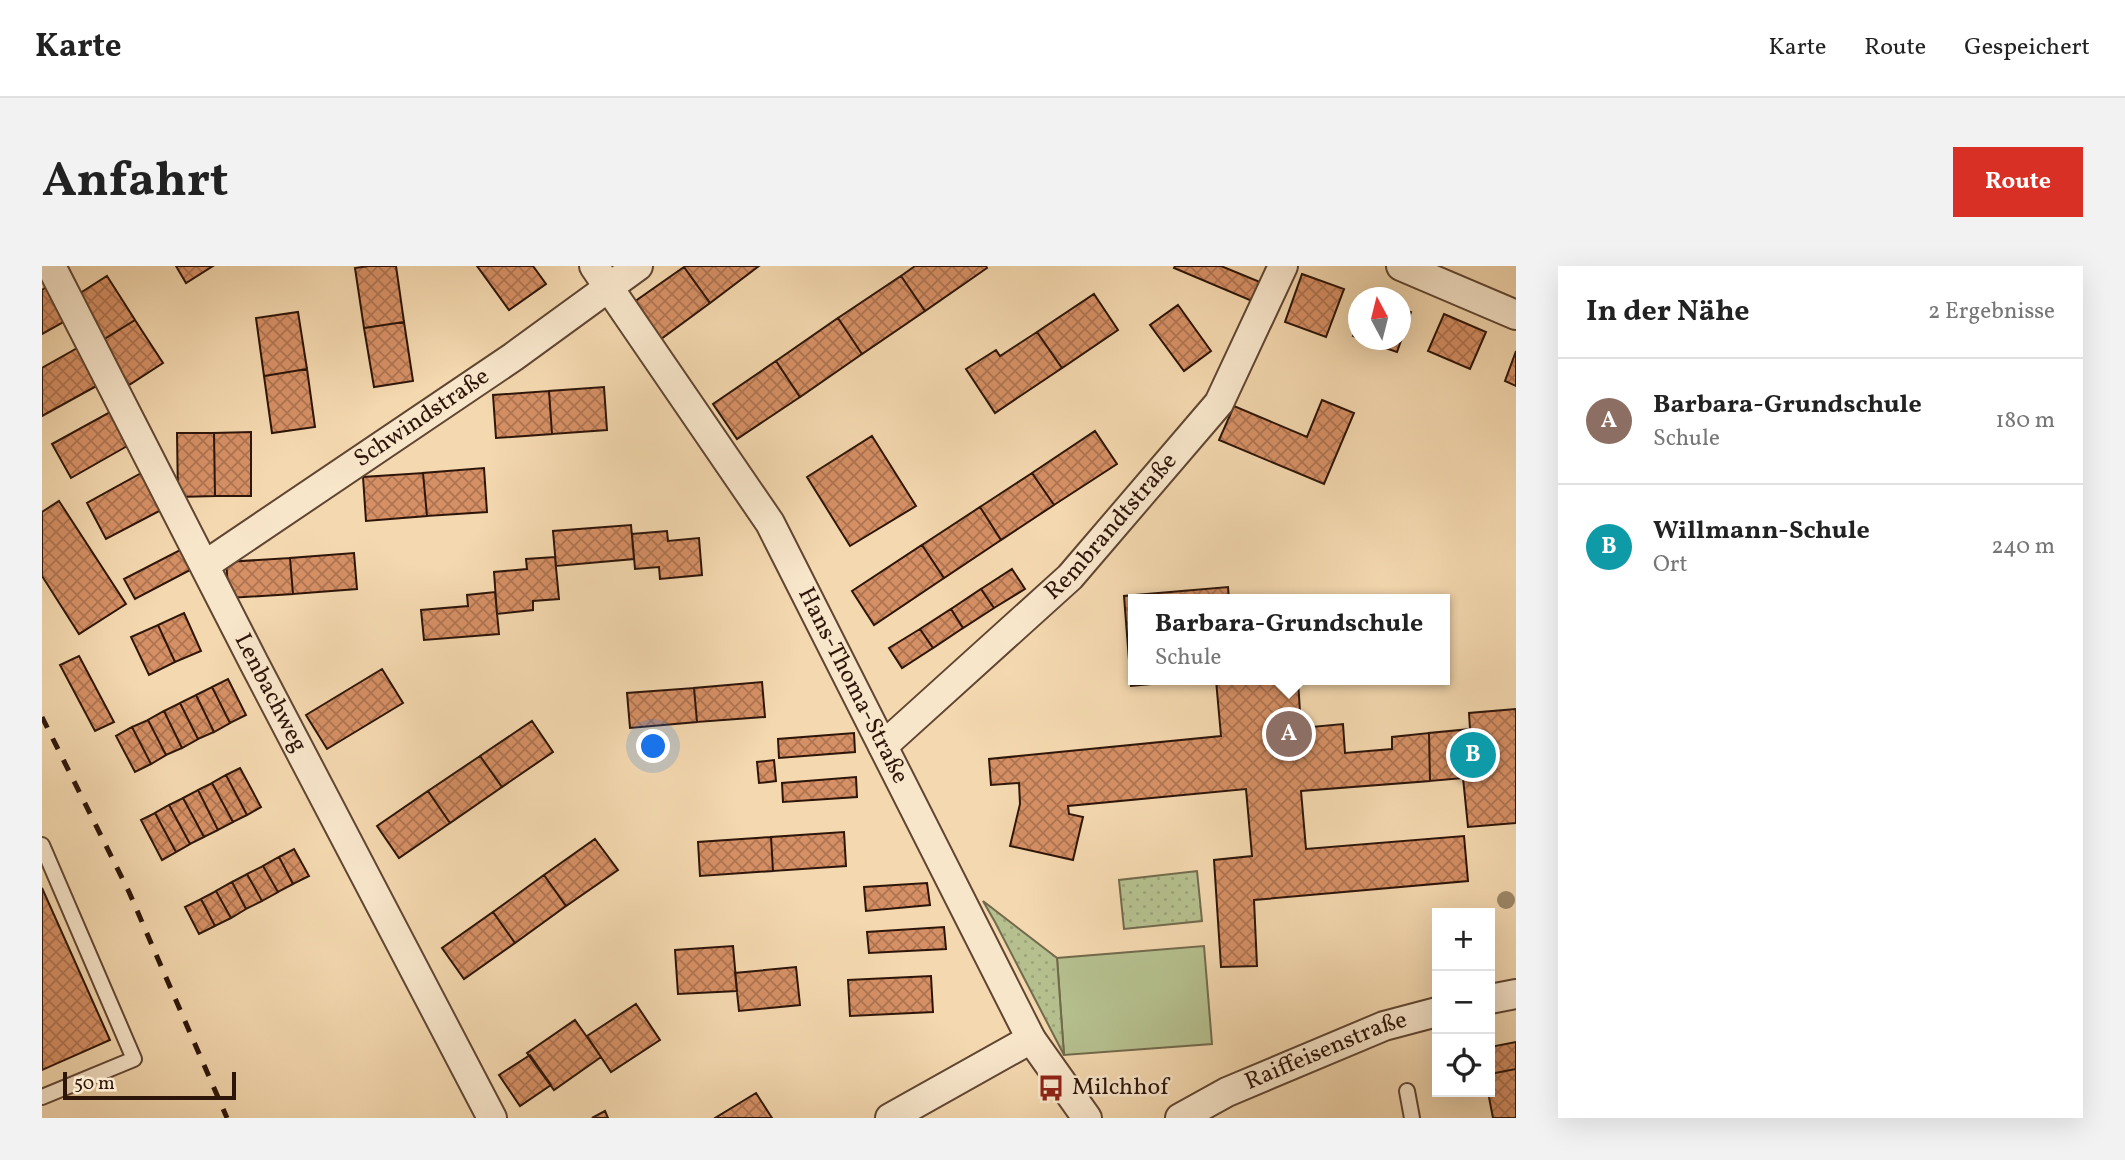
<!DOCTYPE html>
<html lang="de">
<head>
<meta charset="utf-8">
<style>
	:root { --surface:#fff; --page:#f2f2f2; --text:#222; --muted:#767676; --line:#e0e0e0; --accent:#d93025 }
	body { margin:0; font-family:Vollkorn,serif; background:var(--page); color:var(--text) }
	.controls { position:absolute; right:21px; bottom:21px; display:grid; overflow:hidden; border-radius:0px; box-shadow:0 7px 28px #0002 }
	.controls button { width:63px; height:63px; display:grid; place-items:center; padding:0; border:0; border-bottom:2px solid var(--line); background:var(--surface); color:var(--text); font:35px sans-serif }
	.compass { position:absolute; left:1306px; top:21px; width:63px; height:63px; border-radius:50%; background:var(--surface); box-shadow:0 7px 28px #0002; rotate:353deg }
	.scale { position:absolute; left:21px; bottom:18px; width:173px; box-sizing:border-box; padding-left:7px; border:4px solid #2e1509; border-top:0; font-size:19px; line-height:24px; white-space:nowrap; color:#2e1509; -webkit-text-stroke:5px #f8e6cb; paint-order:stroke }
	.you { position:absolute; left:612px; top:481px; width:24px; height:24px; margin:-18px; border:5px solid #fff; border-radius:50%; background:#1a73e8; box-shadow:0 0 0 10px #1a73e833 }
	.badge { display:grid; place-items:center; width:46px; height:46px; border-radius:50%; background:var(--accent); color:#fff; font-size:23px; font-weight:700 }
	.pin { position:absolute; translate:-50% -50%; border:4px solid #fff; box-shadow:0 2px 7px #0006 }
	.popup { position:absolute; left:1086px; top:328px; width:322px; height:91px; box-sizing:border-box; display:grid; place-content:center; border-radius:0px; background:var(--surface); filter:drop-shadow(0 2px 5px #0005); font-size:23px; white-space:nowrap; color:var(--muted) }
	.popup b { font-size:26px; color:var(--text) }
	.popup::after { content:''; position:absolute; left:50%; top:100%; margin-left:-14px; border:14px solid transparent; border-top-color:var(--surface) }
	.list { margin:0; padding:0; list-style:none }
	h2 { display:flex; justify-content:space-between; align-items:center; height:91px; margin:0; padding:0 28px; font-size:30px }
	h2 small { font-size:23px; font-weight:400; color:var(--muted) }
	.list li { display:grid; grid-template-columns:46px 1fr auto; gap:21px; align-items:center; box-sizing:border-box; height:126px; padding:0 28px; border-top:2px solid var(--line) }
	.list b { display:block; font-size:26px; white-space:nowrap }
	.list p { margin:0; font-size:23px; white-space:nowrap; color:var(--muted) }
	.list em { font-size:23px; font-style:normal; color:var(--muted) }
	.icon { flex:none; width:38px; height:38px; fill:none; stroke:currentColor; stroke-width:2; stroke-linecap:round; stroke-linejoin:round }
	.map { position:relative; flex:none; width:1474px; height:852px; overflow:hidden; border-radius:0px }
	header { display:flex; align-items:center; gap:42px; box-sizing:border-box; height:98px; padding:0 35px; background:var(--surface); border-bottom:2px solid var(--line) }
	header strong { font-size:33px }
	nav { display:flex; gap:38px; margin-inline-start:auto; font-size:24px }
	.intro { display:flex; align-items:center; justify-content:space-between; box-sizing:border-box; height:168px; padding:0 42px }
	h1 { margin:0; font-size:49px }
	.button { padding:18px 32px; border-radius:0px; background:var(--accent); color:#fff; font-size:24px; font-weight:700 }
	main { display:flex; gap:42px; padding:0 42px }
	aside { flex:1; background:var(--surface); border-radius:0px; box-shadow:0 7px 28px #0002 }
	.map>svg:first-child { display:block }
	.green { fill:#b6c08f; stroke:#726a4c; stroke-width:2 }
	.park { fill:url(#park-dots); stroke:#726a4c; stroke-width:2 }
	.building { fill:url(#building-cross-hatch); stroke:#2e1509; stroke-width:2 }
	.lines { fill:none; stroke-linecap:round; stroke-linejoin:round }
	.service-casing { stroke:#604632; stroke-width:18 }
	.minor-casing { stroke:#604632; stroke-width:32 }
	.service { stroke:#f8e6cb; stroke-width:14 }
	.minor { stroke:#f8e6cb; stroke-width:28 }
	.rail { stroke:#2e1509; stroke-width:5; stroke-dasharray:12 12; stroke-linecap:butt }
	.tree { fill:#9e896a }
	.labels { text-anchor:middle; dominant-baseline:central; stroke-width:5; stroke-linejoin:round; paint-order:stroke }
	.street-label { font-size:24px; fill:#2e1509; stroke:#f8e6cb }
	.poi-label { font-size:24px; fill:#2e1509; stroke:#f8e6cb; text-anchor:start }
</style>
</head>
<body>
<header>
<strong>Karte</strong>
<nav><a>Karte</a><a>Route</a><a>Gespeichert</a></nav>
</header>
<div class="intro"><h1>Anfahrt</h1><a class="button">Route</a></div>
<main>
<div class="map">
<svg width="1474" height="852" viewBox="0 0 1474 852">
	<defs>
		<pattern id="park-dots" width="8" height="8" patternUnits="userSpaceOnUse" patternTransform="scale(1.75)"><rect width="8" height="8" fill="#b6c08f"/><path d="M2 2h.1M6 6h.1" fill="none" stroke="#9da47a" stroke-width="1.8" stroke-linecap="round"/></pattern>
		<pattern id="building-cross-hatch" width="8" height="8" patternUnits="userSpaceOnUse" patternTransform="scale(1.75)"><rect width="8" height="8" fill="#d69065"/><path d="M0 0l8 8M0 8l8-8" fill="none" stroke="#ae7451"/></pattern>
	</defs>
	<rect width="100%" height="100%" fill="#f4d8af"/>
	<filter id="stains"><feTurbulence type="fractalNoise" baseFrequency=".00286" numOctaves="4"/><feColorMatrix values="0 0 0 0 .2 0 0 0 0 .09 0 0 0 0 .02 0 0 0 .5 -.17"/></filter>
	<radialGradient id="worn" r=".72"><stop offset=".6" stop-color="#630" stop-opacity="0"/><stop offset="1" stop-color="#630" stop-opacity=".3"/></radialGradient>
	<!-- green -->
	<path class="green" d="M1162,680L1170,778L1022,789L1015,692Z"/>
	<!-- park -->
	<path class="park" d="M1155,605L1160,655L1082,663L1077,614Z
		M941,635L1015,692L1022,789L953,656Z"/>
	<!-- building -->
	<path class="building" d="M134,0H171L144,17Z
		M327,0H354L362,56L322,62L313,2Z
		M435,0H491L504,18L467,44Z
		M717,0L668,37L642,1L643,0Z
		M873,0H944L945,2L883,45L859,10Z
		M1133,0H1179L1218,16L1210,35L1132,2Z
		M642,1L668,37L619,73L592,36Z
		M1260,8L1302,23L1284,71L1243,56Z
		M65,10L93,54L59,75L32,31Z
		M859,10L883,45L820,88L796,52Z
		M4,21L23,55L0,68V24Z
		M1052,28L1076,64L1020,102L995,66Z
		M1136,39L1169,85L1142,105L1108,59Z
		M1358,42L1369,46L1355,86L1320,74H1358Z
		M256,46L265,103L222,110L214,52Z
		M1402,48L1444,66L1428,103L1386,85Z
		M796,52L820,88L758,131L734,95Z
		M93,54L121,97L87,119L59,75Z
		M1316,55V72L1311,70Z
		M362,56L371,115L332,121L322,62Z
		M995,66L1020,102L953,147L924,103L954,84L958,90Z
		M37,81L58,118L0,150V102Z
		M1474,85V120L1463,115Z
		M734,95L758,131L695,173L671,138Z
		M265,103L273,161L230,167L222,110Z
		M562,121L565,164L510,168L507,125Z
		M507,125L510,168L454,172L451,129Z
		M1280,134L1312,147L1282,218L1177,174L1192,140L1265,171Z
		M68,146L87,179L29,212L10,178Z
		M1053,165L1075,198L1012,239L990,207Z
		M209,166V230H173L172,167Z
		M135,167H172L173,230L136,231Z
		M830,170L874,240L808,280L765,211Z
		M442,202L445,246L385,250L381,207Z
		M101,206L121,243L64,273L45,237Z
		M381,207L385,250L324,255L321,211Z
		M990,207L1012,239L959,274L938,241Z
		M17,235L84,338L37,368L0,310V246Z
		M938,241L959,274L902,312L880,279Z
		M589,259L592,293L514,300L511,265Z
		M625,265L626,275L657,272L660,309L618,313L617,301L593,303L590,268Z
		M880,279L902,312L832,359L810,325Z
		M140,283L150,303L93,333L82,313Z
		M312,287L315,323L251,328L248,292Z
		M513,291L517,333L491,335V344L455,348L452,306L485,303L484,293Z
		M248,292L251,328L187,332L184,296Z
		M970,303L983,323L952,342L939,323Z
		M1186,321L1187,333H1091V414H1153L1089,420L1082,330Z
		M939,323L952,342L921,362L909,343Z
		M453,326L457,368L382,374L379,344L426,340L425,329Z
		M909,343L921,362L891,382L878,363Z
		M142,347L159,385L133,396L116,359Z
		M116,359L133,396L107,409L89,371Z
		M878,363L891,382L860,402L847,382Z
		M37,390L72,456L53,465L18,399Z
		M340,403L361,437L285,483L264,449Z
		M186,413L204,449L188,457L170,421Z
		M1174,414H1256L1259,462L1301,458L1303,487L1350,483V471L1387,467L1388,515L1259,525L1264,583L1422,570L1426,615L1212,634L1215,700L1179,701L1172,594L1210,590L1204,523L1026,540L1027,548L1041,551L1031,594L968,580L978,538L977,517L949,519L947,493L1179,470Z
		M720,416L723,451L655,456L652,422Z
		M170,421L188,457L172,466L154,429Z
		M652,422L655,456L588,462L585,427Z
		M154,429L172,466L156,473L138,437Z
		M138,437L156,473L140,482L122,445Z
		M1474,443V557L1426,561L1421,512L1388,515L1387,467L1428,463L1427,447Z
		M122,445L140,482L124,489L106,454Z
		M106,454L124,489L109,498L90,461Z
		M490,455L511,486L460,521L438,490Z
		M90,461L109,498L93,506L74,470Z
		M812,467L813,486L737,492L736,473Z
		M438,490L460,521L408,557L386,525Z
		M732,494L734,515L717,517L715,496Z
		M198,502L219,541L205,549L184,509Z
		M184,509L205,549L191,556L170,517Z
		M814,511L815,531L741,536L740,517Z
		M170,517L191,556L176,564L156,524Z
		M156,524L176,564L162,571L141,532Z
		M386,525L408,557L357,592L335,560Z
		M141,532L162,571L148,578L127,539Z
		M127,539L148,578L134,586L113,547Z
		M113,547L134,586L120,594L99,554Z
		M802,566L804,600L731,605L729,571Z
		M729,571L731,605L658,610L656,576Z
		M553,573L576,604L524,640L502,609Z
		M252,583L267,610L251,618L237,591Z
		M237,591L251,618L236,626L221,600Z
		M221,600L236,626L220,635L205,608Z
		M205,608L220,635L204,643L190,616Z
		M502,609L524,640L473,677L451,646Z
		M190,616L204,643L189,652L174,625Z
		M885,617L888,639L824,645L822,621Z
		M0,622L68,774L0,804Z
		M174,625L189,652L173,660L159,633Z
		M159,633L173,660L157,668L143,641Z
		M451,646L473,677L422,713L400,682Z
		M902,661L904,683L827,687L825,666Z
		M691,680L695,725L636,728L633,684Z
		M754,701L758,739L697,745L693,707Z
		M889,710L891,746L808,750L806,714Z
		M594,738L618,774L569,806L545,770Z
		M533,754L559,791L512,824L485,787Z
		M1474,776V803L1448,808V781Z
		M488,789L509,819L478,840L457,809Z
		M1474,803V852H1451L1446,826H1448V808Z
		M714,827L730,852H673Z
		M563,845L566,852H550Z"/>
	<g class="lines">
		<!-- service casing -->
		<g class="service-casing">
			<path id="service" d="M0,579L92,793L0,831
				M1365,825L1370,852"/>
		</g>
		<!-- minor casing -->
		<g class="minor-casing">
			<g id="minor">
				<path id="s1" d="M9,0L212,397L450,852"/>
				<path id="s2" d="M552,0L728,257L989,773L1045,852"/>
				<path d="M1359,0L1474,49"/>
				<path id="s3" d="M163,299L471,91L596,0"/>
				<path id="s4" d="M841,480L1028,311L1177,137L1241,0"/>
				<path d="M1448,733L1474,728"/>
				<path d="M848,852L989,773"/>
				<path id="s5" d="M1138,852L1185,826L1342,760L1395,746"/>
			</g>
		</g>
		<!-- service -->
		<use href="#service" class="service"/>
		<!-- minor -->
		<use href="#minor" class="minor"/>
		<!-- rail -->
		<path class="rail" d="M0,451L87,626L185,852"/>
	</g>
	<!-- trees -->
	<circle class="tree" cx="1464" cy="634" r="9"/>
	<!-- icons -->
	<defs>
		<g id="bus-bare" transform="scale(2.1)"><path d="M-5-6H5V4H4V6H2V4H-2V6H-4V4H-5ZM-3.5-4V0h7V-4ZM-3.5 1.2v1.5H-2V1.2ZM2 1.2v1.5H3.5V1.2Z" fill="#8f2418" stroke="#f8e6cb" stroke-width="2.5" paint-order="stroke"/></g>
	</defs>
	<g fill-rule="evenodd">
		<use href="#bus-bare" x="1009" y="822"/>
	</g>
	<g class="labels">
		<!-- street labels -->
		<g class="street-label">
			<text stroke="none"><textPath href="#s3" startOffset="262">Schwindstraße</textPath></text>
			<text stroke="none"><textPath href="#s4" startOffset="317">Rembrandtstraße</textPath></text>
			<text stroke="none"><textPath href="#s2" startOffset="494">Hans-Thoma-Straße</textPath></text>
			<text stroke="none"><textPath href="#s1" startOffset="480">Lenbachweg</textPath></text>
			<text stroke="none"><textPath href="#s5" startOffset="161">Raiffeisenstraße</textPath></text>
		</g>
		<!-- poi labels -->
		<g class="poi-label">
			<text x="1030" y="822">Milchhof</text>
		</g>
	</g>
	<rect width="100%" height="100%" filter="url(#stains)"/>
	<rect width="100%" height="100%" fill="url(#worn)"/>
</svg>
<div class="controls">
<button>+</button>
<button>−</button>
<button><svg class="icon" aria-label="locate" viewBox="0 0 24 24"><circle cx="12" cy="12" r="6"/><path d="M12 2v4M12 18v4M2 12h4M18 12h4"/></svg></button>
</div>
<svg class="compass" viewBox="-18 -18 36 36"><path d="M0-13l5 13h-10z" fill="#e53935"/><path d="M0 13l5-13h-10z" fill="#767676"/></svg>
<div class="scale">50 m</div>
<div class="you"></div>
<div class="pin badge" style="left:1247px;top:468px;background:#8d6e63">A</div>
<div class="popup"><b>Barbara-Grundschule</b>Schule</div>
<div class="pin badge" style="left:1431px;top:489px;background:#0f9aa8">B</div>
</div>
<aside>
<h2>In der Nähe<small>2 Ergebnisse</small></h2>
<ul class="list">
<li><span class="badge" style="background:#8d6e63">A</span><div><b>Barbara-Grundschule</b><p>Schule</p></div><em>180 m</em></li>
<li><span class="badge" style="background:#0f9aa8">B</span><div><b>Willmann-Schule</b><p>Ort</p></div><em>240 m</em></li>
</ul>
</aside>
</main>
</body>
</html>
